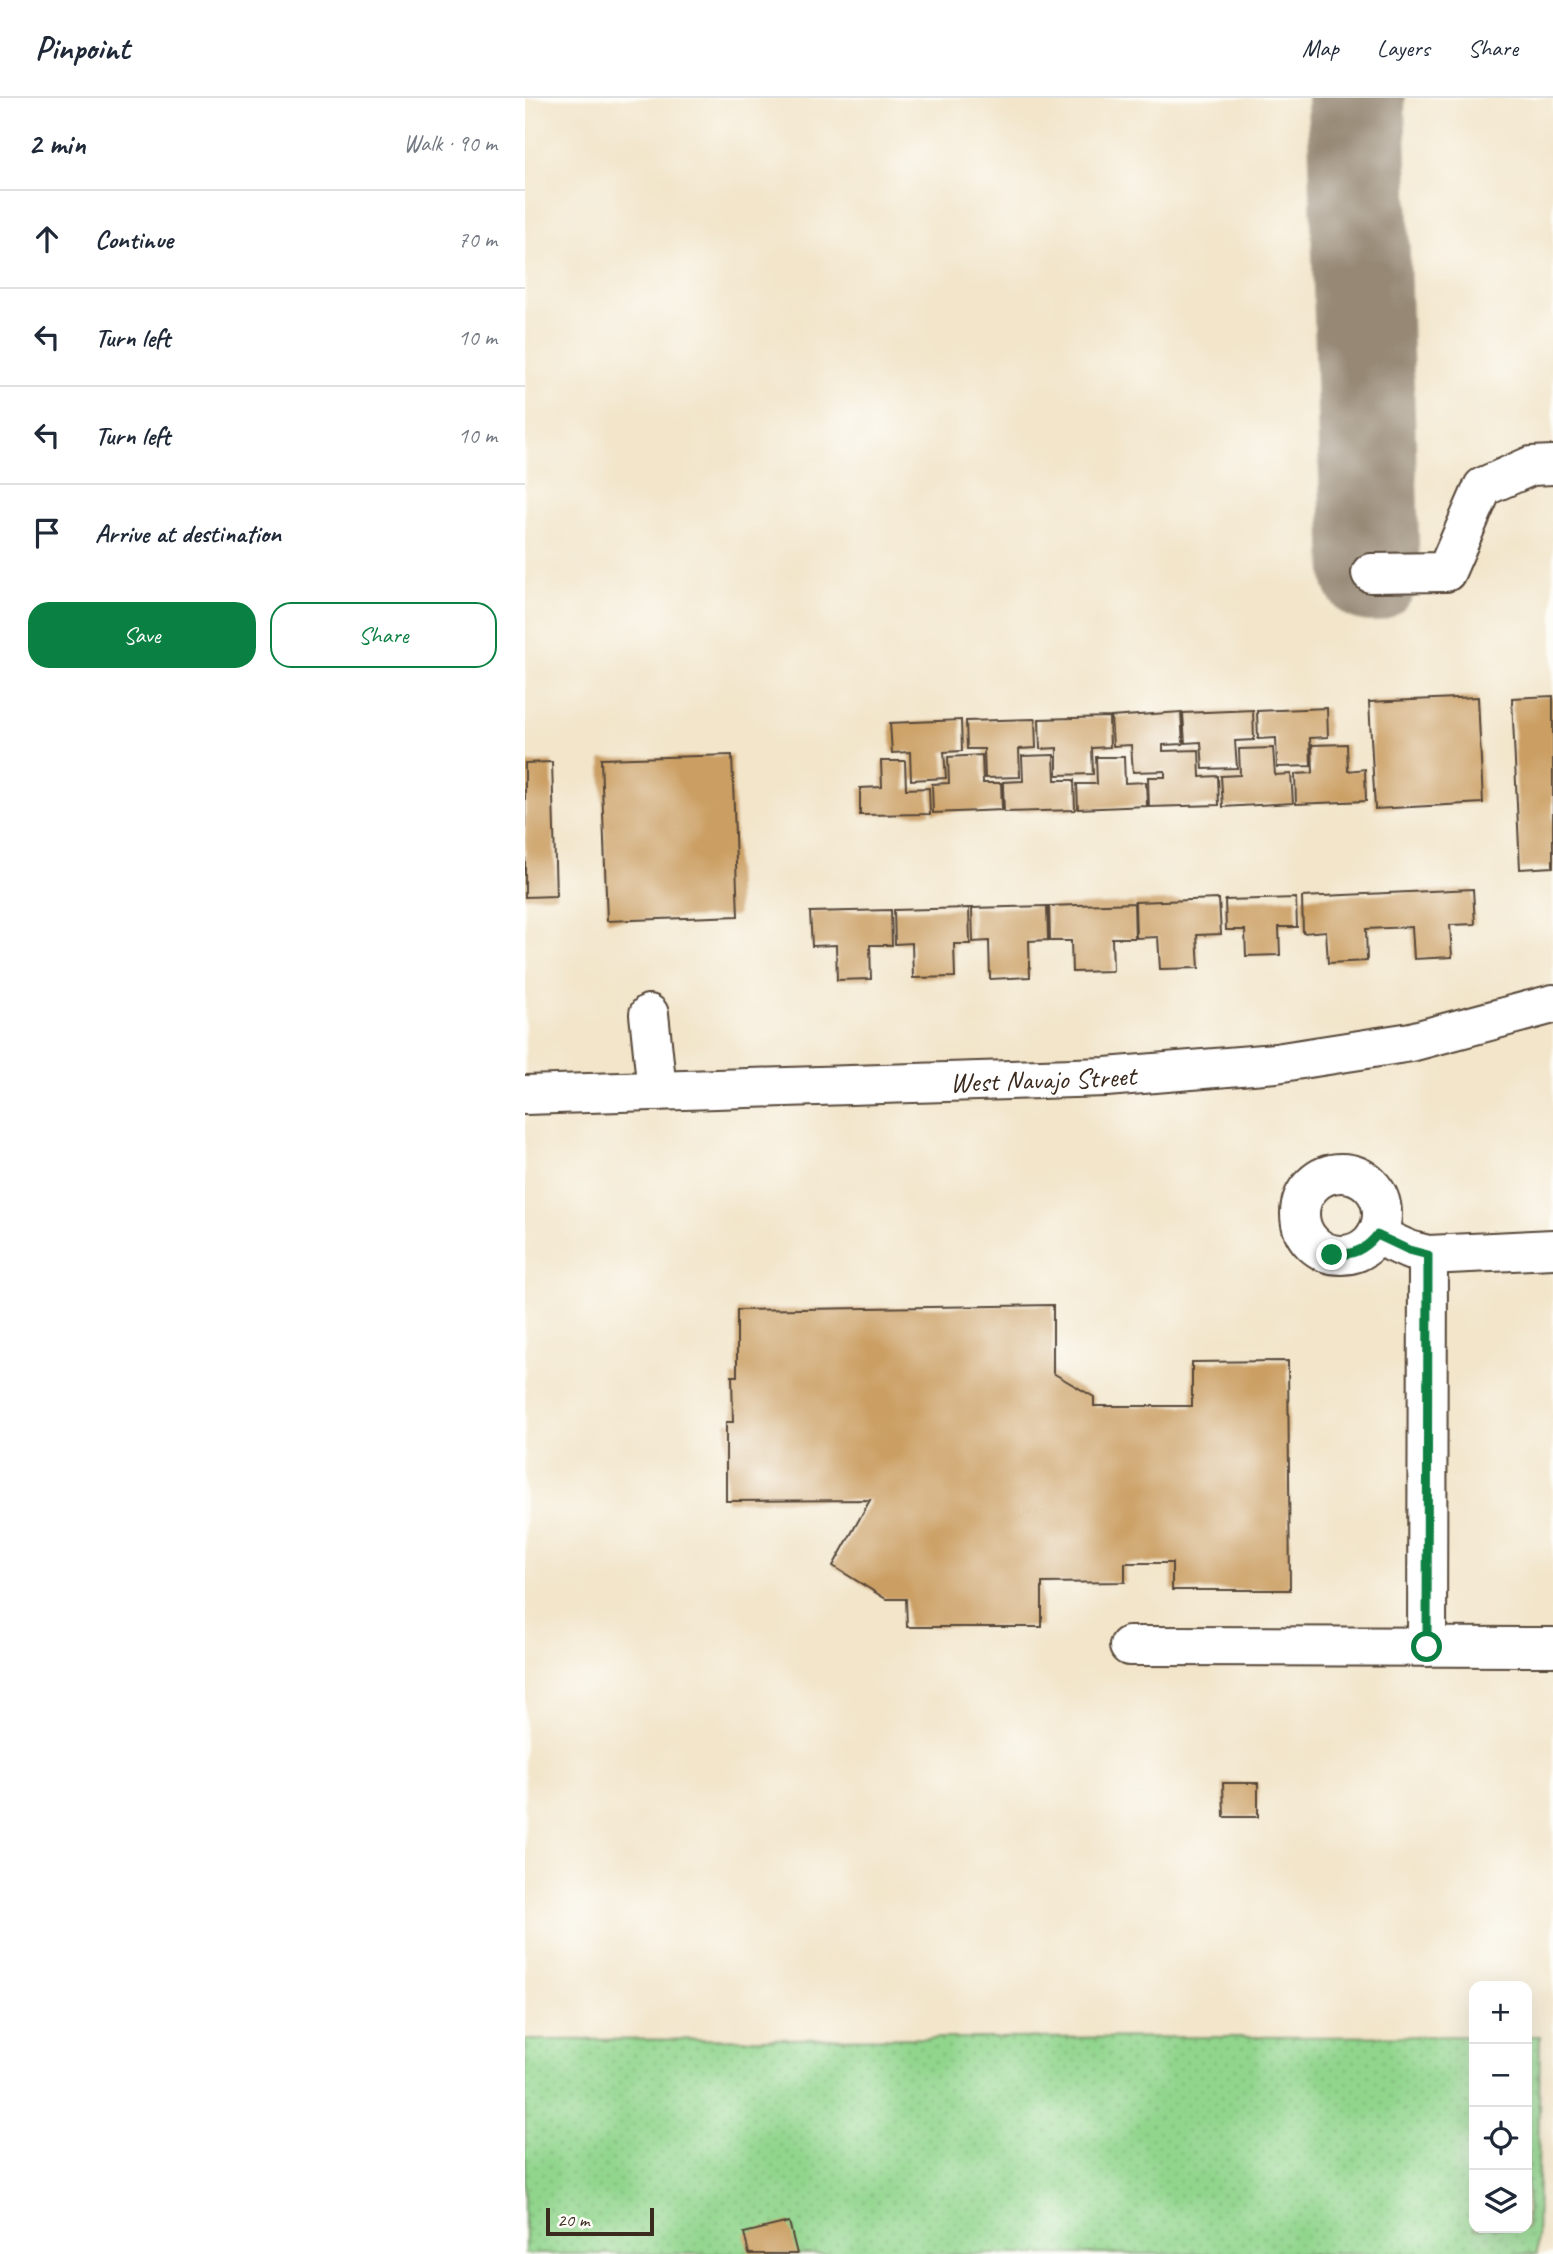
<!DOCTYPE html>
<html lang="en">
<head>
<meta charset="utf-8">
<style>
	:root { --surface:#fff; --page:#f2f2f3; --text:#1f2937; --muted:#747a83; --line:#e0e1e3; --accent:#0b8043 }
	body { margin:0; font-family:Caveat,sans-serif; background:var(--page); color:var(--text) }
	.controls { position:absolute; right:21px; bottom:21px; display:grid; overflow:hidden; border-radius:14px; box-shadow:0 7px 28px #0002 }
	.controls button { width:63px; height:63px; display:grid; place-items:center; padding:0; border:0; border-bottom:2px solid var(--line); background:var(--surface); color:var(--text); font:35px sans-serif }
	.scale { position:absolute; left:21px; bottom:18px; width:108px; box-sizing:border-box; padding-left:7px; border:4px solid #3b2a1e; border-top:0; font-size:19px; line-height:24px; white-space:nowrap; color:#3b2a1e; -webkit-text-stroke:5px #fdfcf7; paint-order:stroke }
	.stop { position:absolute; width:21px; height:21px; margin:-16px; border:5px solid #0b8043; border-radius:50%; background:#fff }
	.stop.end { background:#0b8043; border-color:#fff; box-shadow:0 2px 7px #0008 }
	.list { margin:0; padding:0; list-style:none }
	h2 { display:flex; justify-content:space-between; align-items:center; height:91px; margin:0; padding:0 28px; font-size:30px }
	h2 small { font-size:23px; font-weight:400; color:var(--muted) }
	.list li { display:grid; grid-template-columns:46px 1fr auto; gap:21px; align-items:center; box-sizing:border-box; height:98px; padding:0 28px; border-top:2px solid var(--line) }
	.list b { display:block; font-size:26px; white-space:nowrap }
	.list em { font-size:23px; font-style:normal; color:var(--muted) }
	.actions { display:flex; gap:14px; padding:21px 28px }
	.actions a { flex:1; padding:16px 0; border:2px solid var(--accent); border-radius:21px; text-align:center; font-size:24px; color:var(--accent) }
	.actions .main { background:var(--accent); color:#fff }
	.icon { flex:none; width:38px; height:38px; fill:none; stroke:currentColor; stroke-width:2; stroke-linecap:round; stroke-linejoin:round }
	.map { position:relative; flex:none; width:1028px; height:2156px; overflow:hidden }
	header { display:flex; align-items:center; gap:42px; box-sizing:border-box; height:98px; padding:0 35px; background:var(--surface); border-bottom:2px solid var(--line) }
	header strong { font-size:33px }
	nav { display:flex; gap:38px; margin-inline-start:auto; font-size:24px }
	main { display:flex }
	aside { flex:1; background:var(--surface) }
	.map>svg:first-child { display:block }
	.grass { fill:url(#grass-dots); stroke:#668056; stroke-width:2 }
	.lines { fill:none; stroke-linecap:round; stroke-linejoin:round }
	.taxiway { stroke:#968874; stroke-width:98 }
	.building { fill:#cb9f63 }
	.minor-casing { stroke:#564638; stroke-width:42 }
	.minor { stroke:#fff; stroke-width:38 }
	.route { stroke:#0b8043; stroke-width:9 }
	.labels { text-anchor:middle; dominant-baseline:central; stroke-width:5; stroke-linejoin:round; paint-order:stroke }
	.street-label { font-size:28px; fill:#3b2a1e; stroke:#fdfcf7 }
</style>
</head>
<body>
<header>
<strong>Pinpoint</strong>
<nav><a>Map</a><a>Layers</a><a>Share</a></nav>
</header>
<main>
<aside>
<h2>2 min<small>Walk · 90 m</small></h2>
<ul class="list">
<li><svg class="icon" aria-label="ahead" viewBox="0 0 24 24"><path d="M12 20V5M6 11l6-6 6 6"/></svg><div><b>Continue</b></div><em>70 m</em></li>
<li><svg class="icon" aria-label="left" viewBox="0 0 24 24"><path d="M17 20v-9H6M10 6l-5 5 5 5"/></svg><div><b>Turn left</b></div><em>10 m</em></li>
<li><svg class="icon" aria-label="left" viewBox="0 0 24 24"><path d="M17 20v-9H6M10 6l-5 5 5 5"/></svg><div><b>Turn left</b></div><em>10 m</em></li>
<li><svg class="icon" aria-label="arrive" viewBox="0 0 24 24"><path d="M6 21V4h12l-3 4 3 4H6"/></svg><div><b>Arrive at destination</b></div></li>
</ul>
<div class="actions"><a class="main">Save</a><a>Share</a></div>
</aside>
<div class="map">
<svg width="1028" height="2156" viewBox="0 0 1028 2156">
	<defs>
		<pattern id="grass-dots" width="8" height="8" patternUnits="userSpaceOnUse" patternTransform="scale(1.75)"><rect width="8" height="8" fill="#91d58d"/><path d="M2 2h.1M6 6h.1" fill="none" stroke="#7eb779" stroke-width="1.8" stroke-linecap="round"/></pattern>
	</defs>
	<rect width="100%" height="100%" fill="#fdfcf7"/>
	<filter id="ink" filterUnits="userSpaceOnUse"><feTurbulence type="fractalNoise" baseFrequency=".0143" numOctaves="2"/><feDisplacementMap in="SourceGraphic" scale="14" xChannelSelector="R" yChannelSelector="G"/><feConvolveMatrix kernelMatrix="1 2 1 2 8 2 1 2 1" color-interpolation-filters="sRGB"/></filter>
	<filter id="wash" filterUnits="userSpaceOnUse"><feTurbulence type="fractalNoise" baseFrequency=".00686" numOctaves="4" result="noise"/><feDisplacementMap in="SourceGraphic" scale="28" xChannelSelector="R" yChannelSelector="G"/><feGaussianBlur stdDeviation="1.57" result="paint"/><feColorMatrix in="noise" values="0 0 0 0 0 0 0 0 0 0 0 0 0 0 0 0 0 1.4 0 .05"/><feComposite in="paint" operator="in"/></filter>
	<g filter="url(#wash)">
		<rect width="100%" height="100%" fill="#f2e5ca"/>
		<!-- grass -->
		<path class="grass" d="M949,1938V2130H1002V1938H1015L1012,2156H0V1942Z"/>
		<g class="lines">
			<!-- taxiway -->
			<path class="taxiway" d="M831,0L846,475"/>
		</g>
		<g id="blocks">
			<!-- building -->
			<path class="building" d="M1028,598V769L995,771L987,600Z
				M953,599L958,705L850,711L844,604Z
				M802,610L803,639L785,640L786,668L752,669L751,640L733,641L732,613Z
				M728,612L729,642L710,643L712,670L678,671L676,644L660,645L658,615Z
				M656,614L658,646L638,647V653L674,652L675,679L693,678L694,707L624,709L623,679H640V673L608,674L606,647L588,648L586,619Z
				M584,619L585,649L567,650L568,676L532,677V650L515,651L514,621Z
				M510,621L511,650L494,651L495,679L460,680L459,651H442L441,623Z
				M436,622L437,653L419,654L421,680L386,682L385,654L367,655L365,625Z
				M822,646L823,673L840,671L841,703L771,706L770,676L788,675L787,647Z
				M748,650L750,677L766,676L768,705L698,709L696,678L715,677L714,651Z
				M207,657L213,818L82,823L76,661Z
				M457,657L458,685H476L477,712L408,715L407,686L424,685L423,659Z
				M529,657L530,682H549L550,712L479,714L478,684L498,683L497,658Z
				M571,659H599L600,685L621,684L622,708L553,711L552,686H572Z
				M356,663H380L381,691L404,690L405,716L335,717V690L357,689Z
				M27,664L31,798L0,799V665Z
				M948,791L950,826L925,827L927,859L889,861L887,829L863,830L841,831L842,863L803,865L801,833L778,835L777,799Z
				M771,800L772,829H754L755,857L721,858L720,832H701L700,802Z
				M694,801L696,836L672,837L674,870L635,871L633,839L611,840L610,804Z
				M609,805L610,840H587L588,873L547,874L546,843H525L524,808Z
				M522,808L523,842L504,843L505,879L465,881L464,843L448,844L447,810Z
				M444,810L445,846H429L430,879L388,880L387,845L370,846L369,812Z
				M366,812L367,847H345L346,881L312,882L311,847L287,848L285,814Z
				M528,1207V1275L569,1299V1308H667V1264L763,1263L765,1492H647V1465H600V1484L517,1485V1529H382L381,1501H361L308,1468L345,1402L201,1403V1324H208L207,1278H212V1212Z
				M698,1685H733V1719H699Z
				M264,2124L272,2156H224L219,2135Z"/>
		</g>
	</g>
	<g filter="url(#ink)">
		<use href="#blocks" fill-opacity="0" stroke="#564638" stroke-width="2"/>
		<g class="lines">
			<!-- minor casing -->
			<g class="minor-casing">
				<g id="minor">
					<path d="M846,475L921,474L958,389L1006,368L1028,367"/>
					<path d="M124,916L132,993"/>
					<path id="s1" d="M0,997L581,979L751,965L886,944L1028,906"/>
					<circle cx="816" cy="1116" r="41"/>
					<path d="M851,1137L884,1152L903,1157L1028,1151"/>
					<path d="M604,1548L1028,1549"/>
					<path d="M902,1549L903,1157"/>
				</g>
			</g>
			<!-- minor -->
			<use href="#minor" class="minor"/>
		</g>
	</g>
	<g class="lines" filter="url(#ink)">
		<!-- route -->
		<path class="route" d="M807,1157C827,1157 839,1153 852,1137L884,1152L903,1157L902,1549"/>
	</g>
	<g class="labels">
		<!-- street labels -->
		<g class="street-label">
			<text stroke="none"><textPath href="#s1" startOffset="518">West Navajo Street</textPath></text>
		</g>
	</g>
</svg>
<div class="controls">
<button>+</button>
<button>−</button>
<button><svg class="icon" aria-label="locate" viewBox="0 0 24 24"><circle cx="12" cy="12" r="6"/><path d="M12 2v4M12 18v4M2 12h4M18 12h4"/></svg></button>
<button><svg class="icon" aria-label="layers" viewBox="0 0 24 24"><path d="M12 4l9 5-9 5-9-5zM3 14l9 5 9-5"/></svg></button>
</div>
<div class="scale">20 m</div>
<div class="stop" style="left:902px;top:1549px"></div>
<div class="stop end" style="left:807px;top:1157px"></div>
</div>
</main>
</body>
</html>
